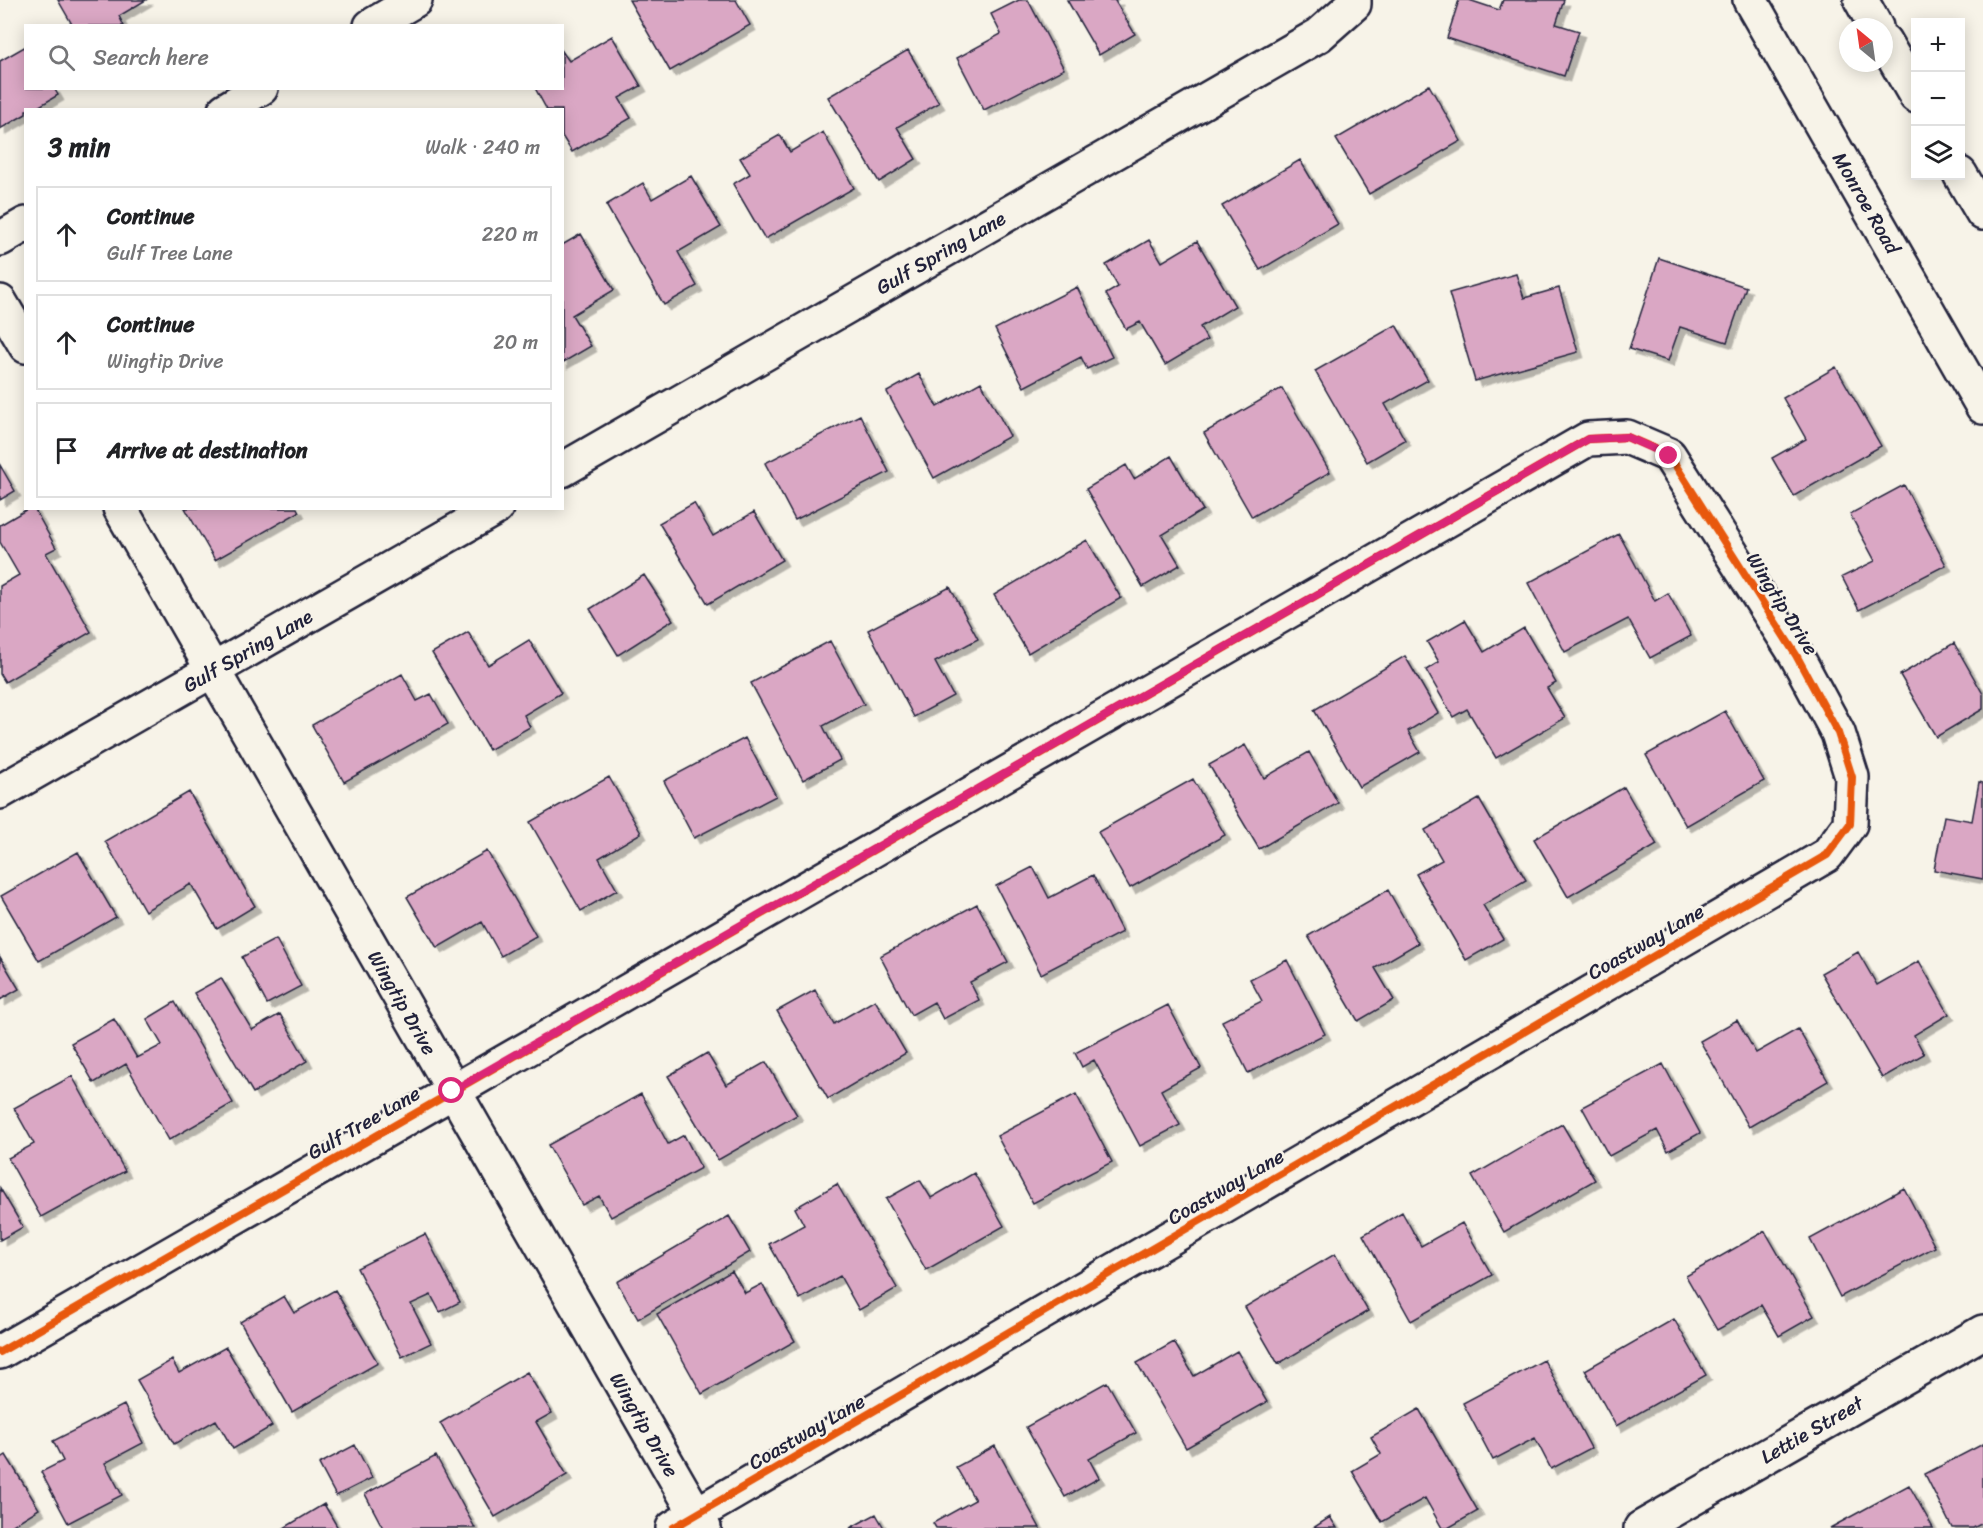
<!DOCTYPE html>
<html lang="en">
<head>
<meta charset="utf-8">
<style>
	:root { --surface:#fff; --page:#f6f6f6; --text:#202124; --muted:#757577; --line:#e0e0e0 }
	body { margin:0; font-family:Sriracha,sans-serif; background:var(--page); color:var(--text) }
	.controls { position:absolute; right:18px; top:18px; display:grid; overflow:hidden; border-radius:0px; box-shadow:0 3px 15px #0003 }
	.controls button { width:54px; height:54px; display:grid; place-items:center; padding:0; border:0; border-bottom:2px solid var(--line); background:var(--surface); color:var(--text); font:30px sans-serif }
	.compass { position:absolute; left:1839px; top:18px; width:54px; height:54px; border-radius:50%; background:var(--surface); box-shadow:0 3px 15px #0003; rotate:331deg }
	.stop { position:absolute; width:18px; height:18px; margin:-14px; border:4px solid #db2777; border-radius:50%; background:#fff }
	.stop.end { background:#db2777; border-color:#fff; box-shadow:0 2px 6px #0008 }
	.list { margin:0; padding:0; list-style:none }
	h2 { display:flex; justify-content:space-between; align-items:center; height:78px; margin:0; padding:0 24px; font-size:26px }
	h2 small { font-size:20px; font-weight:400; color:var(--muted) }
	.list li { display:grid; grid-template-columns:39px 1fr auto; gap:18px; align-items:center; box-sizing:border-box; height:96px; margin:0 12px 12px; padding:0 12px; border:2px solid var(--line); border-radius:0px }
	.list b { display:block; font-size:22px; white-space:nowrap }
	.list p { margin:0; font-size:20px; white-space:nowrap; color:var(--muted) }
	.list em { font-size:20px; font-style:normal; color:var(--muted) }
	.icon { flex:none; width:33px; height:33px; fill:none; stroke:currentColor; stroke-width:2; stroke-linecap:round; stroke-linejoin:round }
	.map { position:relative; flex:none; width:1983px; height:1528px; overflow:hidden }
	.search { position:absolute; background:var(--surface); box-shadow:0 3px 15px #0003; left:24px; top:24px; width:540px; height:66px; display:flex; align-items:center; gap:15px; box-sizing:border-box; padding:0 21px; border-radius:0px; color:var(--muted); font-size:22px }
	.panel { position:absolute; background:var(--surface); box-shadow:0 3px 15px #0003; left:24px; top:108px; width:540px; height:402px; border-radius:0px }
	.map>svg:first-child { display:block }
	.building { fill:#daa7c4; stroke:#22223b; stroke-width:1.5; filter:url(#shadow) }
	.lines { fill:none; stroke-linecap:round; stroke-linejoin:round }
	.street-casing { stroke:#22223b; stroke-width:38 }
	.secondary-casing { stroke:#22223b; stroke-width:38 }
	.street { stroke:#f7f3e8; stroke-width:33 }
	.secondary { stroke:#f7f3e8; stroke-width:33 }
	.cycleway-casing { stroke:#f7f3e8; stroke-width:11 }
	.cycleway { stroke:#e8590c; stroke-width:8 }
	.route { stroke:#db2777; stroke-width:8 }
	.labels { text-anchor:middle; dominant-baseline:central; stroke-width:5; stroke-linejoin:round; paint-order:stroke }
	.street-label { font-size:20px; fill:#22223b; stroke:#f7f3e8 }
</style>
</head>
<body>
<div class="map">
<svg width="1983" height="1528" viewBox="0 0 1983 1528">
	<defs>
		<filter id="shadow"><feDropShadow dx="5.5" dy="5.5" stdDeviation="0" flood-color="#0004"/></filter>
	</defs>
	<rect width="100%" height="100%" fill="#f7f3e8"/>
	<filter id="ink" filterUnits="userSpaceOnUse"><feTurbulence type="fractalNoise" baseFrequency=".0167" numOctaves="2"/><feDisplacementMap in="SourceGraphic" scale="12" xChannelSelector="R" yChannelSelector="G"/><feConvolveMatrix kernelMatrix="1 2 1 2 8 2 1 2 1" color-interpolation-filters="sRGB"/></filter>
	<g filter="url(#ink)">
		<!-- building -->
		<path class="building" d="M58,0H146L119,16L124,26H73Z
			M629,0H736L750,25L670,71Z
			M1019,0H1028L1064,69L984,110L957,58L1001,34L991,14Z
			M1067,0H1118L1115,1L1135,34L1099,55Z
			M1459,0H1469L1499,10L1503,0H1564L1556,24L1579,31L1564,76L1447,38Z
			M612,36L641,86L619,98L631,118L572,152L562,136V110H547L535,88H562V51L569,61Z
			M26,46V88H54L58,95L33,110H26V114L0,129V61Z
			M908,50L939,103L897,127L916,159L879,182L828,97Z
			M1429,85L1461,141L1369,194L1336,139Z
			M823,132L854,188L765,239L733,184L750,174L740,158L780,135L790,152Z
			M1300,160L1338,224L1260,270L1222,206Z
			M691,176L721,227L678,252L697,286L664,305L606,205L643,183L652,199Z
			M581,234L614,290L572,315L591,346L562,363V245Z
			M1149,240L1162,262L1197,241L1235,306L1200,327L1207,340L1165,365L1140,322L1126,329L1106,294L1118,287L1106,265Z
			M1659,258L1746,287L1727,342L1680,327L1668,361L1629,349Z
			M1516,274L1524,298L1559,288L1578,352L1475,381L1449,293Z
			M1077,287L1112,357L1087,369L1081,357L1024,387L995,329Z
			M1396,325L1428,380L1385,404L1405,440L1367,462L1315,371Z
			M1836,367L1881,446L1794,496L1772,458L1806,439L1783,398Z
			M919,374L937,407L981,382L1010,436L934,478L887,392Z
			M1282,388L1330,472L1252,517L1204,433Z
			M860,415L889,472L795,520L765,463Z
			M1171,456L1203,510L1162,535L1180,565L1143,587L1086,489L1126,465L1134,479Z
			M0,465L15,491L0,500Z
			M1904,485L1946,565L1859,610L1842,577L1875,561L1850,514Z
			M694,503L713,536L754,512L782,560L708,604L659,523Z
			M29,508H34L56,548L46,553L91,632L5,682L0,674V586L19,575L0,542V525Z
			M185,508H297L299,512L215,560Z
			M1619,534L1655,601L1668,593L1691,636L1650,658L1628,619L1565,652L1528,583Z
			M1087,540L1121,598L1028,653L994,595Z
			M644,575L673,620L618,655L590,609Z
			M950,587L978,639L935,662L953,696L914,717L868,630Z
			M1465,620L1484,652L1524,628L1556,683L1547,688L1565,718L1496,758L1467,709L1453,717L1426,670L1439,662L1427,642Z
			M468,632L488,665L529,640L561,693L524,715L530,727L489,750L432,653Z
			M830,641L864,704L823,726L840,760L803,780L751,683Z
			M1954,643L1983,694V709L1936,737L1900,675Z
			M1405,656L1438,713L1408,731L1420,752L1359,787L1314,710Z
			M402,674L417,701L431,694L448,724L344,782L312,725Z
			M1725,711L1764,781L1686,826L1646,755Z
			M745,738L776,796L694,838L664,781Z
			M1245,745L1264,778L1309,752L1338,803L1259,849L1209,765Z
			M609,777L641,833L599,858L617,890L581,911L530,822Z
			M1193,779L1225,835L1130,888L1098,832Z
			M1979,782L1983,783V879L1934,870L1944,816L1972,821Z
			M1624,787L1657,845L1568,897L1534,839Z
			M189,792L255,906L217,929L191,884L145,911L105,841Z
			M1479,799L1526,880L1483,905L1503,939L1466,960L1416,874L1442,860L1425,830Z
			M487,851L536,936L501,956L482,922L437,948L407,897Z
			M78,852L116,917L39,961L1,896Z
			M1033,867L1049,898L1093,875L1122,932L1041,974L996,886Z
			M1388,890L1418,943L1375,968L1394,1000L1358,1021L1308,936Z
			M977,904L1008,962L970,982L979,1000L943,1019L934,1002L911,1015L880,956Z
			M276,939L301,986L267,1004L242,957Z
			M1858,952L1877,985L1919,961L1949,1014L1914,1035L1924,1054L1882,1078L1821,973Z
			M0,957L19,989L0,1000Z
			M1287,960L1325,1034L1248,1073L1222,1021L1262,1001L1250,979Z
			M221,978L252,1030L280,1014L307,1061L253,1093L194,993Z
			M815,990L834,1024L875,1000L906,1053L828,1099L777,1011Z
			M175,1002L233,1103L169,1140L126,1064L94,1083L71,1043L114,1019L137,1058L162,1045L147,1019Z
			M1168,1005L1201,1068L1161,1090L1180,1125L1140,1146L1094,1060L1082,1067L1075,1053Z
			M1737,1020L1756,1053L1798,1029L1828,1081L1749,1127L1700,1041Z
			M707,1053L726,1085L766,1062L797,1115L718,1160L668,1076Z
			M1663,1064L1700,1133L1668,1151L1657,1130L1609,1156L1582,1107Z
			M72,1076L125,1171L41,1217L8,1158L34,1144L14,1108Z
			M641,1094L668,1144L684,1135L701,1168L611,1217L599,1196L582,1205L548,1145Z
			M1076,1094L1112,1162L1033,1203L997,1136Z
			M1562,1124L1595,1180L1504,1232L1472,1176Z
			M974,1173L1004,1226L926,1270L886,1199L920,1180L931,1198Z
			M837,1184L897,1288L859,1310L840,1276L800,1299L769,1244L804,1225L795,1208Z
			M0,1188L23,1227L0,1240Z
			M1904,1188L1935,1247L1840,1297L1810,1239Z
			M1402,1212L1421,1246L1462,1223L1492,1275L1411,1321L1363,1235Z
			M729,1216L750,1252L638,1319L617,1282Z
			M1765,1231L1814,1316L1779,1336L1761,1305L1717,1330L1686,1276Z
			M425,1234L460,1302L440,1312L431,1295L411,1304L431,1343L402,1357L357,1268Z
			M1335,1254L1368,1311L1278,1364L1245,1307Z
			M732,1271L745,1293L762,1284L795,1341L702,1394L657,1314Z
			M335,1290L378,1363L292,1412L240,1322L284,1296L294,1313Z
			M1674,1319L1706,1375L1616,1426L1585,1370Z
			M1174,1342L1194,1376L1237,1351L1267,1402L1186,1448L1137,1363Z
			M226,1347L272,1426L233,1449L216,1420L174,1444L137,1380L172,1360L179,1373Z
			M1544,1360L1591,1448L1551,1469L1535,1438L1493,1460L1463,1403Z
			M527,1372L552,1413L536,1422L567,1475L495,1517L440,1423Z
			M1107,1382L1136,1433L1089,1459L1099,1478L1065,1497L1026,1427Z
			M124,1405L143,1443L105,1463L122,1495L68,1523L41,1472L63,1461L53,1441Z
			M1419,1409L1478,1511L1448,1528H1442L1425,1498L1382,1522L1352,1471L1381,1454L1371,1437Z
			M1983,1444V1523L1973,1528H1952L1925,1474Z
			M355,1445L372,1478L336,1496L319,1464Z
			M995,1446L1040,1528H936L933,1523L975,1500L956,1467Z
			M6,1455L39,1509L8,1528H0V1459Z
			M436,1456L475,1528H383L365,1494Z
			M1909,1485L1933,1528H1830Z
			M324,1504L338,1528H284Z
			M876,1514L884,1528H850Z
			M1330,1517L1337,1528H1313Z"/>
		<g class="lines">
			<!-- street casing -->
			<g class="street-casing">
				<path id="street" d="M371,26L415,0
					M225,110L261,88
					M0,239L26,224
					M0,302L26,346
					M562,470L1319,35L1354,4V0
					M120,508L704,1528
					M0,792L496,508
					M0,1352L1588,439L1627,437L1669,455L1796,655L1838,733L1852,777L1850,824L1827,855L673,1528
					M1641,1528L1983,1332"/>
			</g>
			<!-- secondary casing -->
			<g class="secondary-casing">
				<path id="secondary" d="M1750,0L1983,407
					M1861,0L1876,27
					M1884,41L1916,96
					M1960,174L1983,213"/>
			</g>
			<!-- street -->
			<use href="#street" class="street"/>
			<!-- secondary -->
			<use href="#secondary" class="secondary"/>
			<!-- cycleway casing -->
			<g class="cycleway-casing">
				<path id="cycleway" d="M0,1352L1588,439L1627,437L1669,455L1796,655L1838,733L1852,777L1850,824L1827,855L673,1528"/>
			</g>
			<!-- cycleway -->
			<use href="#cycleway" class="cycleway"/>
		</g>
	</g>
	<g class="lines" filter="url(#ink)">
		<!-- route -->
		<path class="route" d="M452,1091L1588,439L1627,437L1669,456"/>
	</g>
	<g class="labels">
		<!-- street labels -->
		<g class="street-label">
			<text transform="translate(1866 203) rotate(60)">Monroe Road</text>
			<text transform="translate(941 253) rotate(-30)">Gulf Spring Lane</text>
			<text transform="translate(1782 604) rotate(58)">Wingtip Drive</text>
			<text transform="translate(248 651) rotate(-30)">Gulf Spring Lane</text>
			<text transform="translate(1646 942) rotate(-30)">Coastway Lane</text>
			<text transform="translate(402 1003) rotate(60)">Wingtip Drive</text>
			<text transform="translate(364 1123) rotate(-30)">Gulf Tree Lane</text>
			<text transform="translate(1226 1187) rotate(-30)">Coastway Lane</text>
			<text transform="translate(644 1425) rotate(60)">Wingtip Drive</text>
			<text transform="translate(1812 1430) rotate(-30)">Lettie Street</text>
			<text transform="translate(807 1432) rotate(-30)">Coastway Lane</text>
		</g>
	</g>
</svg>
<div class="controls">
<button>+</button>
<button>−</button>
<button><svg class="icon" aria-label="layers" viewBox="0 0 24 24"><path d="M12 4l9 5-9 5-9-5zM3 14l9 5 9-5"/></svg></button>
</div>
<svg class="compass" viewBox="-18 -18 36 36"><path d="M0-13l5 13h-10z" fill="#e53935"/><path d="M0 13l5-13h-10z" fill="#757577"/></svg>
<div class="stop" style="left:452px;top:1091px"></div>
<div class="stop end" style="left:1669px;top:456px"></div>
<div class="search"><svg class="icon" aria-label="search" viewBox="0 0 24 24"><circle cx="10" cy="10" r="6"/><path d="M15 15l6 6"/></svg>Search here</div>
<section class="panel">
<h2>3 min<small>Walk · 240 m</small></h2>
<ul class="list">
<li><svg class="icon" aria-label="ahead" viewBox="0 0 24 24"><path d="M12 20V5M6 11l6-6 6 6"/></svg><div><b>Continue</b><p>Gulf Tree Lane</p></div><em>220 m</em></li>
<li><svg class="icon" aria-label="ahead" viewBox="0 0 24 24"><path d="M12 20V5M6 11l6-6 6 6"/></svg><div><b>Continue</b><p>Wingtip Drive</p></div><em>20 m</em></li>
<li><svg class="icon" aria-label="arrive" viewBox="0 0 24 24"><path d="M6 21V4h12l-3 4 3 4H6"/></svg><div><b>Arrive at destination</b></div></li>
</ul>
</section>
</div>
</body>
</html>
